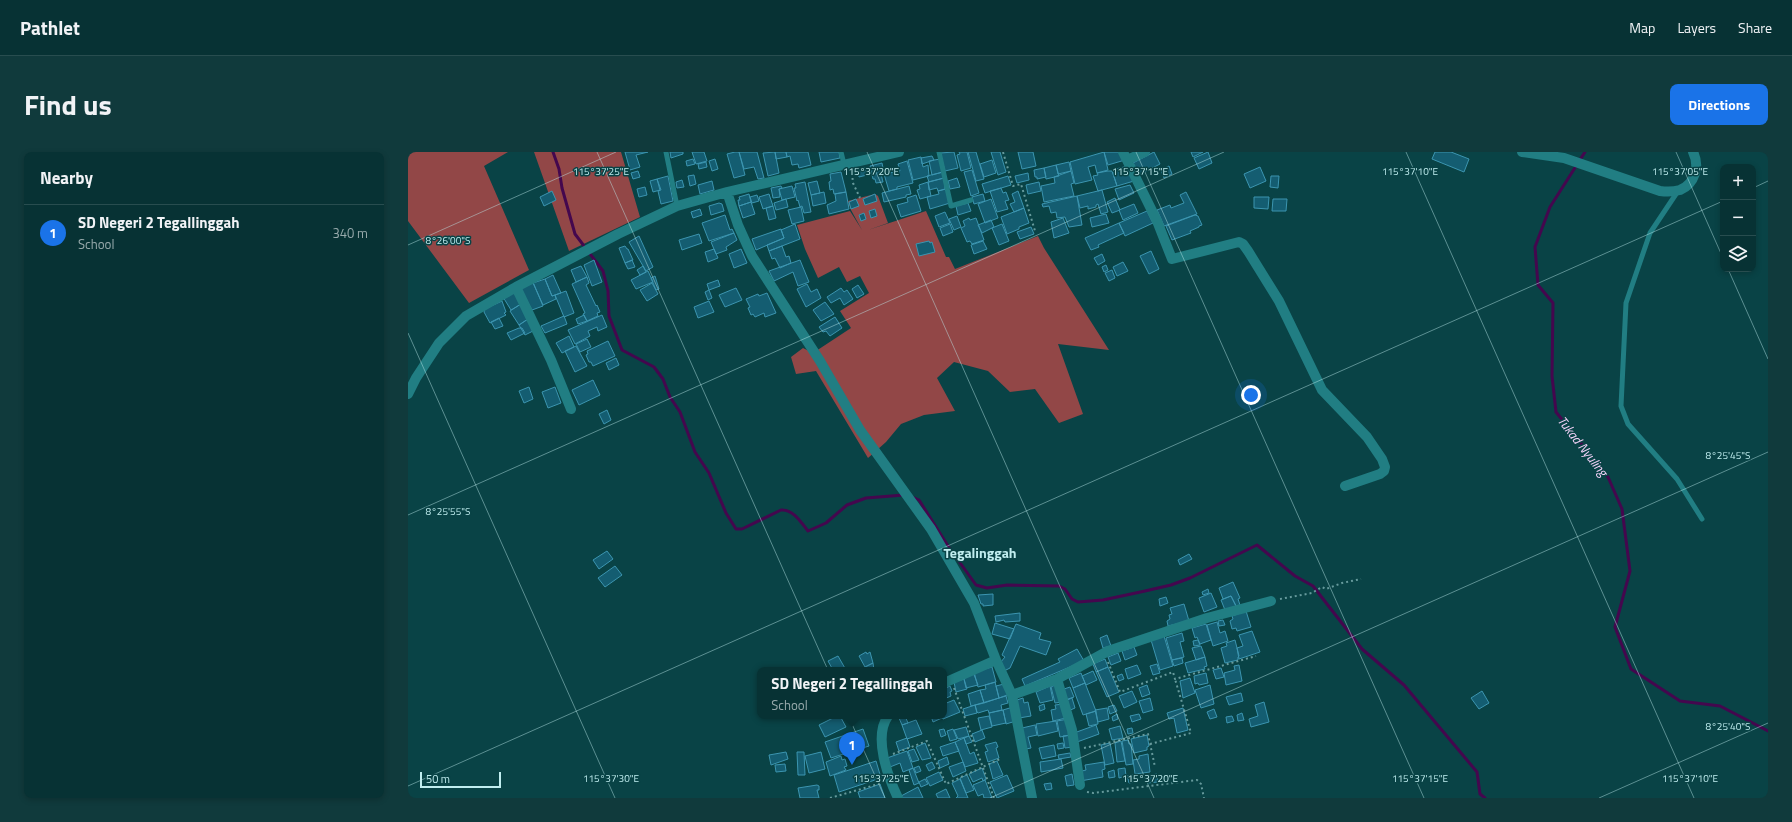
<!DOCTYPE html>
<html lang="en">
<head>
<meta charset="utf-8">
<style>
	:root { --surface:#073234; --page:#103a3c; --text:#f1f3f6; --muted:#98aaac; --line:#284d4f; --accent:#1a73e8 }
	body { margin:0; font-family:"Titillium Web",sans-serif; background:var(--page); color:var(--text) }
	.controls { position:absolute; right:12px; top:12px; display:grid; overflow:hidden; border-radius:8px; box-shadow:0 2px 6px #0003 }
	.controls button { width:36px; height:36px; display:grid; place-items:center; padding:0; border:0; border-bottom:1px solid var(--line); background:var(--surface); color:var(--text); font:20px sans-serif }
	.scale { position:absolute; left:12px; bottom:10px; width:81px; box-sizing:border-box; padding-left:4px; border:2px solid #c0edef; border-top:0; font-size:11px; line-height:14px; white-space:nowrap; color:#c0edef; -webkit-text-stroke:3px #094346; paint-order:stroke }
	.you { position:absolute; left:843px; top:243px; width:14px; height:14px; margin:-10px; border:3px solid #fff; border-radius:50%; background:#1a73e8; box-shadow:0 0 0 6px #1a73e833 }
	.badge { display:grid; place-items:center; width:26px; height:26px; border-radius:50%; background:var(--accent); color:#fff; font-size:13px; font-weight:700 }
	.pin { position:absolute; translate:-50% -33px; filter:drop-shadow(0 1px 2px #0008) }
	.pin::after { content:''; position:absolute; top:21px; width:14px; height:12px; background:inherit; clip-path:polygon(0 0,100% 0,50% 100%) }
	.popup { position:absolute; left:349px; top:515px; width:190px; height:52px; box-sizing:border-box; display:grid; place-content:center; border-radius:8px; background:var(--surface); filter:drop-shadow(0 1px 3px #0005); font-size:13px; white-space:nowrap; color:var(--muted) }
	.popup b { font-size:15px; color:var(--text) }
	.popup::after { content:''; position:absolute; left:50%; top:100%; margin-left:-8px; border:8px solid transparent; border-top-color:var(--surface) }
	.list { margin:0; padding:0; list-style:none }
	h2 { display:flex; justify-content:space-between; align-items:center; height:52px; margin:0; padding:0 16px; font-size:17px }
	h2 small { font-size:13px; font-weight:400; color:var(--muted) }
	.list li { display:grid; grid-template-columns:26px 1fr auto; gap:12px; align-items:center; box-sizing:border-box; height:56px; padding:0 16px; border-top:1px solid var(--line) }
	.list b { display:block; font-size:15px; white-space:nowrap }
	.list p { margin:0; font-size:13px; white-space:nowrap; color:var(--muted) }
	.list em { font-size:13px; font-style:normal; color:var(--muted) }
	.icon { flex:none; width:22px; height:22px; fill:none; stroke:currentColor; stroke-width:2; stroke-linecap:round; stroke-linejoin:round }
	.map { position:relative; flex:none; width:1360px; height:646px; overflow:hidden; border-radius:8px }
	header { display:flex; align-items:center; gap:24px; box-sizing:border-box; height:56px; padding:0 20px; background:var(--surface); border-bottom:1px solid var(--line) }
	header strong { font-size:19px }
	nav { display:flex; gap:22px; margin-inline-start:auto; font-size:14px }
	.intro { display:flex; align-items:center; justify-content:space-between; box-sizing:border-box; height:96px; padding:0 24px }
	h1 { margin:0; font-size:28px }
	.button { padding:10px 18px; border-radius:8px; background:var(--accent); color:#fff; font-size:14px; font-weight:700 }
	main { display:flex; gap:24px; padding:0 24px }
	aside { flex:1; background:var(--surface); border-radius:8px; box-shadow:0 2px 6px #0003 }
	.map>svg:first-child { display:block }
	.green { fill:#924747 }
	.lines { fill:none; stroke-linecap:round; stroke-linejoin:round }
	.stream { stroke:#44074e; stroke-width:3 }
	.building { fill:#145d71; stroke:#3c95b0 }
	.path { stroke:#669a9c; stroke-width:2; stroke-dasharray:2 3; stroke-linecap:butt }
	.lane { stroke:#217e83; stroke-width:5 }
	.street { stroke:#217e83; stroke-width:10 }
	.ticks { fill:none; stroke:#c0edef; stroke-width:1; stroke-opacity:0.45 }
	.labels { text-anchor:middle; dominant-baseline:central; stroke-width:3; stroke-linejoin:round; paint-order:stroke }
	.water-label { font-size:13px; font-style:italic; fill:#f4d4fa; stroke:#094346 }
	.quarter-label { font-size:14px; font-weight:bold; fill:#c0edef; stroke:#094346 }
	.ticks-label { font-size:10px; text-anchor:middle; fill:#c0edef; stroke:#094346; stroke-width:3; stroke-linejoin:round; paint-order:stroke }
</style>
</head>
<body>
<header>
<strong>Pathlet</strong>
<nav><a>Map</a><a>Layers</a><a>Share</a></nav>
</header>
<div class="intro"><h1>Find us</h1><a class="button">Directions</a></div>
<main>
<aside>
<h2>Nearby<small></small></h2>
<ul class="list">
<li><span class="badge">1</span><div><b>SD Negeri 2 Tegallinggah</b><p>School</p></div><em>340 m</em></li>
</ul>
</aside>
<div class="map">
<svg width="1360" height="646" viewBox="0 0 1360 646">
	<rect width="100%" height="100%" fill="#094346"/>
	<!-- green -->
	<path class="green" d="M0,0H100L76,14L121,118L61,151L0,69Z
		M126,0H213L232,65L161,99Z
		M467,42L470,44L480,71L460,78L518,59L538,105H541L547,117L630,84L636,96L701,198L650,192L675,262L651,271L627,237L602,240L580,219L546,210L529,226L547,259L516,263L493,272L478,290L460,306L408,219L388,222L383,205L395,196L405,201L443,176L432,159L461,141L452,124L439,130L431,115L410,126L397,97L389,73L442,59L454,78L443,58L440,49Z"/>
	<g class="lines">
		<!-- stream -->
		<path class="stream" d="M145,0L151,17L154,36L167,82L195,119L200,139L201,164L214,198L246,215L255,227L262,245L272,260L287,300L301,321L318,361L328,377H334L373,358C385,357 393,370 400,379L418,371L439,353L458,346L496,343
			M1177,0L1142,55L1127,95L1130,133L1145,151L1144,224L1148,260L1200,325L1214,357L1222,419L1207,475L1223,517L1272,549L1312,554L1360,579
			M502,344L511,348L540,394L568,433L579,436L599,433L651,434L657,437L664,447L670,450L695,448L737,439L763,433L782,426L849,393L887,424L905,434L954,497L996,533L1069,620L1072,642L1077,646"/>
	</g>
	<!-- building -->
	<path class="building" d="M217,0H240L228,3L232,15L222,18Z
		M262,0H275V2L263,6Z
		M284,0H296L299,9L288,12Z
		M327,0H331L337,23L326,26L319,2Z
		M331,0H349L356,26L350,27L346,15L336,17Z
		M367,0L371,21L360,24L355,1Z
		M367,0H378L379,5L368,7Z
		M378,0H400L403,13L391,16L390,12L384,13L382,4L379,5Z
		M411,0H431L432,6L413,10Z
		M546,0L550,16L537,19L532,1Z
		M551,0H559L563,16L553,19L549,3L552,2Z
		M560,0H568L576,27L568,29Z
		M583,0H592L598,20L590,23Z
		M610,0H625L628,14L614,17Z
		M696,0H713L717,8L700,13Z
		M696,0L700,18L689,21L687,13L680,15L684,28L667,32L662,10Z
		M746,0L752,12L731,23L725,11Z
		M783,0H795L785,5Z
		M800,0L804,11L791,17L786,6Z
		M1027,0H1043L1061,7L1056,20L1024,7Z
		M524,4L526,8L514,12L513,6Z
		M513,5L515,15L520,13L521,24L505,28L500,8Z
		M285,7L287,12L279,14L278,9Z
		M307,7L310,17L304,19L301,9Z
		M532,7L535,20L524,23L521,9Z
		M584,8L588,21L576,25L572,12Z
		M499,9L505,31L489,35V37L481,39L476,22L492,19L490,12Z
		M298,10L299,15L291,17L290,12Z
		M661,10L663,19L650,22L648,13Z
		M474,11L476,21L473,22L475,30L468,31L467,27H465L462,14Z
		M648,13L651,24L638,27L636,16Z
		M720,14L726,29L709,34L704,18Z
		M761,14L764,22L756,26L753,18Z
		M852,15L858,29L842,36L836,22Z
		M457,16L459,23L451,25L449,17Z
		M636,16L638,25L629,27V25H627L626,18Z
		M564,18L571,41L563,44L556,20Z
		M230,19L232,25L225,27L223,21Z
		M663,19L666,31L663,32L666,44L636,50L633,34L647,31L646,25Z
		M700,19H704L709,34L690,39L685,24L690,23L689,21Z
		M433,20L438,40L426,42L425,37L422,38L421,30L423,29L422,22Z
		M535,20L536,26L521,30L519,24Z
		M620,21L621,28L609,31L607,24Z
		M286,23L288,32L282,34L280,24Z
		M260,24L265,49L253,52L250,39L253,38L249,27Z
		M600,24L603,33L577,41L574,32Z
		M863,24H871L870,36L862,35Z
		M536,26L537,37L530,39L529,36L521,38L520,30Z
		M549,26L552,35L542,37L540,29Z
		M249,27L252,38L245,40L242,29Z
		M274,28L276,35L269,36L268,30Z
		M304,29L306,38L292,42L290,33Z
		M409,29L412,41L403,43L400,31Z
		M397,30L403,60L396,61L394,54L392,55L390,48L389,49L386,36H388L387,32Z
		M520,30L523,44L512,47L509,38L512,37L511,33Z
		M631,30L633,39L620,42L618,33Z
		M722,33L726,41L711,48L707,37Z
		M373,34L374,36L371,37L372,45L365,46L363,36Z
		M384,34L387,45L374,48L371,37Z
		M501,34L503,42L498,43V45L476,50L474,41Z
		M237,35L239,43L231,45L229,37Z
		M593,36L595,41L598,40L601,48L597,49L600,57L589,60L582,39Z
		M538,37L542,51L522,57L519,45L531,42L530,39Z
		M694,38L700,60L693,62L690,52L688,53V55L680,57V54L672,56L669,44Z
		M144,39L148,48L136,54L132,45Z
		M610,39L616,56L606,60L602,52L607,50L604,42Z
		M416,40L418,51L405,54L403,43Z
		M438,40L441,57L421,62L419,53L428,49L427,42Z
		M778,40L789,62L756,74L749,58L762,53L763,56L776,51L772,43Z
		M341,42L343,50L331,54L330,48H332L331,45Z
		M361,42L365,54L355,57L351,45Z
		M467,42L469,49L457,53L455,47Z
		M575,42L577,49L566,52L564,45Z
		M349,43L351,49L344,51L342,45Z
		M508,43L513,59L493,65L489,53L500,50L499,46Z
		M669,44L674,73L661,75L657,65L649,66L648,60L643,61L641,54L635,55L634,52Z
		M846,45H861L860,57L846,56Z
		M707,46L712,58L704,61L699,50Z
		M378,47L380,55L368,58L366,51Z
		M448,47L451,54L443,57L441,50Z
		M583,47L590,66L577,71L570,52Z
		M865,47H879L878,59H864Z
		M343,50L347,62L335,66L331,54Z
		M311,51L314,52L316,59L303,63L301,54Z
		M560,51L563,59L550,63L548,54Z
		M726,52L730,61L715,68L711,58Z
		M365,54L368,66L361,68L358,56Z
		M393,55L396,69L384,72L380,58Z
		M616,56L621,71L611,75V77L599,82L593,65Z
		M292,57L294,63L285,66L283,60Z
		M467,57L469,64L463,66L461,59Z
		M739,59L745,71L717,84L711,71Z
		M537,60L542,71L531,75L527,64Z
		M456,61L458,67L453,69L451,63Z
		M698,62L701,71L684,75L682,66Z
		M317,63L322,78L324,77L326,81L301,89L294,71Z
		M787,63L790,64L794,73L791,74V75L782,79L783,81L764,88L758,74Z
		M549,64L553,75L546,78L541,67Z
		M561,66L562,68L568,66L576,88L564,92L562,89L559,90L553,76L557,74L555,69Z
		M655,66L661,81L646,86L643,70Z
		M583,68L586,75L574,81L570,73Z
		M711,71L716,81L690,93L691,95L683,98L677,86Z
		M387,72L392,87L361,99L359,93L376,86L373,78Z
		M542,72L545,80L535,84L532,76Z
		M594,72L601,89L591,93L584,76Z
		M623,75L626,82L612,87L609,80Z
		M373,77L376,86L348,98L344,87Z
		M326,81L329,88L318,95L319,98L308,102L303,90Z
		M291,82L294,91L274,98L271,88Z
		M231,84L245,115L238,119L221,90Z
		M521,89L522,91L524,90L527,100L511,104L508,92Z
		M575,89L579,97L566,102L563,93Z
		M217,94L219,97H220L225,108L217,111L211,96Z
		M374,94L378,105L381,104L383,111L372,116L367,106L364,107L361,99Z
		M306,97L310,106L300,110L297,100Z
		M333,97L339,111L326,116L321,102Z
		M743,99L751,117L741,122L732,104Z
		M694,102L697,109L690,113L686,106Z
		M186,108L194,130L184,134L176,113Z
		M224,108L227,115L220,117L217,111Z
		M392,108L401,130L390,134L385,120L366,129L361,119Z
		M715,110L720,119L709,124L705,115Z
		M698,113L700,118L696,120L694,115Z
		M173,114L179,125L168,130L163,118Z
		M235,114L238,120L232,123L229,118Z
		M704,118L707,126L701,129L697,121Z
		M240,119L245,130L228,137L223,128Z
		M145,123L153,141L144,144L137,127Z
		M247,124L251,137L248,138L243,126Z
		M179,125L181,131L178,133L188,154L189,153L192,160L189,161L190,164L179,169L175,162L177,161L164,132Z
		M137,127L144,144L147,143L148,147L135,153L125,131Z
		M310,128L312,134L301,138L299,132Z
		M125,130L135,154L124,158L112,136Z
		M244,131L250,142L239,149L232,138Z
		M399,132L403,140L409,137L413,146L398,155L389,137Z
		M450,133L456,142L449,146L444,137Z
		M328,136L334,148L317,155L311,143Z
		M433,136L436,140L439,138L445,147L436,153L432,146L423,151L419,145Z
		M301,138L304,146L300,148L297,140Z
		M105,139L113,152L103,158L95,145Z
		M158,139L166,161L156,165L147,143Z
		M359,141L368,161L357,165L356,161L347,165L345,162L343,163L340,156L342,155L338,147L350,142L351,144Z
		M94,149L98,160L96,161L98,163L82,171L76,160L77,157Z
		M301,149L306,160L290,166L286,155Z
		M417,150L426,162L413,169L405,158Z
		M113,152L120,167L111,173L102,159Z
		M176,163L179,169L170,172L168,167Z
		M194,163L199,175L190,179L189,175L180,179L182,184L167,192L160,178Z
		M156,164L159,172L137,181L133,174Z
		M427,165L434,176L422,184L418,179L415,180L411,175Z
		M91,166L95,174L87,177L83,170Z
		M120,167L127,178L117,183L111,173Z
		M111,176H114L117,181L103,188L99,181Z
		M161,184L166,195L154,201L148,191Z
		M179,187L183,195L172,200L168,192Z
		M200,189L207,204L185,214L183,210H181L178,203L180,202L179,199Z
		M168,194L179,214L167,220L157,199Z
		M208,206L211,213L201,218L198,211Z
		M185,228L192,243L171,253L164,238Z
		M121,235L125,247L116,251L111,239Z
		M147,235L153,251L140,256L134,240Z
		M199,258L203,268L196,272L191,262Z
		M199,399L205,407L191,417L185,408Z
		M781,402L784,407L772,413L770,408Z
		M207,414L214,423L197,435L190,426Z
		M825,430L832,446L830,447L832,453L828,454L823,444L815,447L811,436Z
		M800,437L801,441L795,443L794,440Z
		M803,441L809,455L796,460L791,446Z
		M585,442V453L575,454V452H573L570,443Z
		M823,444L828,454L817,458L813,448Z
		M758,445L760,451L752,454L751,447Z
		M776,452L781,469L760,474L759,469L762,467L761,463L764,462L762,456Z
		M838,459L843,475L829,479L828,476L824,477L822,469L825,467L824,464Z
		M612,461V469L597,470L596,468L588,470L587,464Z
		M815,468L817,473L811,474L810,469Z
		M809,470L812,481L817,479L820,489L805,494L799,473Z
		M587,471L606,477L602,487L584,482Z
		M608,472L633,481L631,487L643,490L638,503L612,494L602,516L596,519L592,511L597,505L594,503Z
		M798,472L803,488L792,492L789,485L787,486L784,476Z
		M844,479L852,500L831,507L829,496L835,494L831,483Z
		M774,481L776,489L772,490L776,505L764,508L758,486Z
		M699,483L703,494L695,496L692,486Z
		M756,484L765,514L752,518L743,488Z
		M790,488L792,493L786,494L785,489Z
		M827,488L831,504L830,505V508L817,511L813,496L819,494L818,491Z
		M793,494L797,505L788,508L784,496Z
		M726,495L729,503L717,508L714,499Z
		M669,497L676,509L617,534L614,527L652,510L650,507Z
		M458,500L459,502L462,500L465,511L457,515L451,504Z
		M710,501L713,509L703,513L700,505Z
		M430,504L438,518H425L420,509Z
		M797,505L799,514L796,515L797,517L780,521L777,511Z
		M774,506L775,511L766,514L764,508Z
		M697,507L700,515L688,520L685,512Z
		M465,511L466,518H451Z
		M749,512L752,521L745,523L742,514Z
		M729,513L733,522L720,527L717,517Z
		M831,513L834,529L818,533L816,521L827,518L826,514Z
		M584,515L588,530L570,535L566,520Z
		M700,515L711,540L699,545L688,520Z
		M813,516L816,525L808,527L805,518Z
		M685,519L689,528L678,533L674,524Z
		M565,520L570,533L558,536L556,527Z
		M673,521L677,531L665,536L661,526Z
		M798,521L800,531L791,533L790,531L787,532L786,524Z
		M714,522L716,527L711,529L709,524Z
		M782,526L787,541L775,546L772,529Z
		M556,527L559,537L548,540L546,530Z
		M587,530L591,546L576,551L572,538L578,537L577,533Z
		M677,531L688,559L675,563L665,536Z
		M596,532L602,542L591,546L588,534Z
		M649,532L654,550L647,551L643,535Z
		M739,533L742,542L734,545L731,536Z
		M802,533L806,552L793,556L787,538Z
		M542,534L544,539L542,540L543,544L536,547V537Z
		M642,534L645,548L632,551L628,540Z
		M662,535L666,545L657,548L653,538Z
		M572,538L576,551L563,554L560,542Z
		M724,539L729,550L716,556L711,544Z
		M1074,539L1081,551L1071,557L1063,546Z
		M833,541L835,549L821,553L818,545Z
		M598,544L600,551L593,553L594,558L581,561L580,558L570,561L569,560L567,553Z
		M615,546L616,551L620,550L623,564L611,566L606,549Z
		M664,546L667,556L660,559L657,549Z
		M742,546L745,558L735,561L731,549Z
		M546,548L552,560L535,567L533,564H536V552Z
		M856,550L861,570L843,575L841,567L850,564L847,553Z
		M636,552L637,557L632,559L631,554Z
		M655,552L658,566L645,569L643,558L648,557L647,553Z
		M567,553L569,561L557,564L555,557Z
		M706,553L709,559L702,562L700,555Z
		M605,555L608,569L598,572L595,558Z
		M699,556L701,567L690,570L687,558Z
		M775,556L780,578L769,581L766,566L761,567L759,561Z
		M806,557L809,565L802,567L799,560Z
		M595,558L598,571L584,574L581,561Z
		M688,559L690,572L681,574L678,562Z
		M834,561L836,568L830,569L829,563Z
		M709,562L710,567L705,569L704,565Z
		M731,562L733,567L724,570L722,564Z
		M429,564H432L438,575L417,585L411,573Z
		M497,564L500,571L494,573L491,566Z
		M523,564H533L534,566L525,570Z
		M581,564L584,575L573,578L570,566Z
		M824,564L826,569L819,571L818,565Z
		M660,567L663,583L652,585L649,569Z
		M508,568L514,582L499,587L494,573Z
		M648,569L650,579L630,584L628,572Z
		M627,573L629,583L620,585L623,596L618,597L614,576Z
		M688,573L691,582L669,590L666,581Z
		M712,574L715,586L704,588L701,577Z
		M558,575L561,584L550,587L546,578Z
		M724,576L725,581L720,582L719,577Z
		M455,577L461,594L423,606L417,590Z
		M536,577L538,583L533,585L531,578Z
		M545,577L549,587L542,589L539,579Z
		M574,578L577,586L567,590L564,582Z
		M663,583L665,595L657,596L655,584Z
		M739,583L741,594L739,595V598L726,601L723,587Z
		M561,584L564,590L558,592L556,586Z
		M499,586L502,595L491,599L488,590Z
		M556,586L562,602L566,600L570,611L557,615L547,590Z
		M720,588L721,592H723L725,612L718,613L714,589Z
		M713,589L717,609L709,610L707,591Z
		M547,590L551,599L535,604L532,595Z
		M588,590L590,595L588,596L591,606L580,610L577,600L580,599L577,593Z
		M517,591L523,606L514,608L508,595Z
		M655,591L656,596L650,597L649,592Z
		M702,591L706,611L697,613L693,593Z
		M646,593L648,604L634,607L631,596Z
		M506,597L511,608L504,610L500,599Z
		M499,599L505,616L495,620L492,611L482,615L479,606Z
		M378,600L380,607L363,613L361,603Z
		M389,600H396L397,623H390Z
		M413,600L417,617L401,621L397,604Z
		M662,601L663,605L651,607L650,603Z
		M740,602L742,620L727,622L725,608L731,607V604Z
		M433,604L434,608L437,607L439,614L436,615L438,618L422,624L418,610Z
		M539,605L541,612L532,616L530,609Z
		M653,607L655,616L633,620L632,610Z
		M468,609L473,626L431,640L426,623Z
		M589,609L595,623L585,627L581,612Z
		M524,610L527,616L521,619L518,613Z
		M555,610L558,619L545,625L541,615Z
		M696,610L697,617L694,618L695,625L672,629L670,620L678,618L677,613Z
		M377,612L378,619L368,620L367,613Z
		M511,614L513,619L508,621L506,616Z
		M505,616L511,631L506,633L501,618Z
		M574,616L578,627L575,629L574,626L565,630L561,622Z
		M717,616L718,624L711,626L710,617Z
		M706,618L707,625L701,626L700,620Z
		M531,620L535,628L522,634L518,626Z
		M664,622L666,633L659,634L657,624Z
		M749,622L750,630L739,631L738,624Z
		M559,623L566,638L558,641L552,626Z
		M599,623L606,639L589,646L582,630Z
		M725,623L727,630L721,631L719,624Z
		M517,627L520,632L513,635L511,630Z
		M552,627L560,646H548L550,644L544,631Z
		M577,628L584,646H576L575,642L570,644L565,633Z
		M643,631L644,637L638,638L636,632Z
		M472,632L477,646H452L450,640Z
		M409,633L411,634V638H409L411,646H392L390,636Z
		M510,635L515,646H493V644Z
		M538,637L542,646H530L528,642Z"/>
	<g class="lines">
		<!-- path -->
		<path class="path" d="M595,0L605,34L613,32L627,79
			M444,21L445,31L452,46
			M872,447L904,441L914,435L918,437L934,431L953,427
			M700,510L712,540L765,520L767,527L848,504
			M546,536L586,646
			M742,592L783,581L767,527
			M676,596L740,582L747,615
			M485,602L519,589L538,632L592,607
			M679,640L685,641L789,628L793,632L796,646
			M422,646L474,631"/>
		<!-- lane -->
		<path class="lane" d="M258,0L269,54
			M433,0L436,12
			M531,0L543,54L563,48
			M1270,39L1242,81L1218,151L1213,254L1220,272L1269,327L1294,367"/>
		<!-- street -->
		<path class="street" d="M715,0L749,69L764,107L831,90L835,92L840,99L871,149L914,238L959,285L974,307L977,315L976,319L972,322L937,334
			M1114,0L1156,6L1252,39C1259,40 1265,40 1272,38C1287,32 1292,14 1285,0
			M719,8L737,0
			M319,40L330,73L344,104L412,209L452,278L523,377L566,451L588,508L536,531
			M108,135L143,208L163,257
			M0,242L8,226L31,191L58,164L108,135L210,82L269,54L319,40L491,0
			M588,508L604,543L649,527L700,499L799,466L863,449
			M649,527L664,578L672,633
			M604,543L624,646
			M480,564C465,585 480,625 490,646"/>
	</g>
	<!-- ticks -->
	<path class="ticks" d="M189,0L477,646M459,0L746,646M728,0L1016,646M998,0L1286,646M1268,0L1315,106M1345,36L1360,29M0,93L208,0M1320,117L1360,207M0,181L207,646M0,363L816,0M0,634L1315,49M582,646L1360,300M1191,646L1360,571"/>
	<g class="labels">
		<!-- water labels -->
		<g class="water-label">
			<text transform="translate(1175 294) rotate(52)">Tukad Nyuling</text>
		</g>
		<!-- quarter labels -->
		<g class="quarter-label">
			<text x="572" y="400">Tegalinggah</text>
		</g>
	</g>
	<g class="ticks-label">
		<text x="193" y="23">115°37'25"E</text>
		<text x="463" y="23">115°37'20"E</text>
		<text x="732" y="23">115°37'15"E</text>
		<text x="1002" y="23">115°37'10"E</text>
		<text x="1272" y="23">115°37'05"E</text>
		<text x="40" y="92">8°26'00"S</text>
		<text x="1320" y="307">8°25'45"S</text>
		<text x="40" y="363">8°25'55"S</text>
		<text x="1320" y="578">8°25'40"S</text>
		<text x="203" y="630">115°37'30"E</text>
		<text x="473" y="630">115°37'25"E</text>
		<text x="742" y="630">115°37'20"E</text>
		<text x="1012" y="630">115°37'15"E</text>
		<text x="1282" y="630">115°37'10"E</text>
	</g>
</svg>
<div class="controls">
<button>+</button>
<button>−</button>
<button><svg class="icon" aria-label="layers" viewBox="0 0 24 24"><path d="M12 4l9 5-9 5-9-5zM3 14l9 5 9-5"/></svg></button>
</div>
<div class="scale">50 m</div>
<div class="you"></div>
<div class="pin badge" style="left:444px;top:613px">1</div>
<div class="popup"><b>SD Negeri 2 Tegallinggah</b>School</div>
</div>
</main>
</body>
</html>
